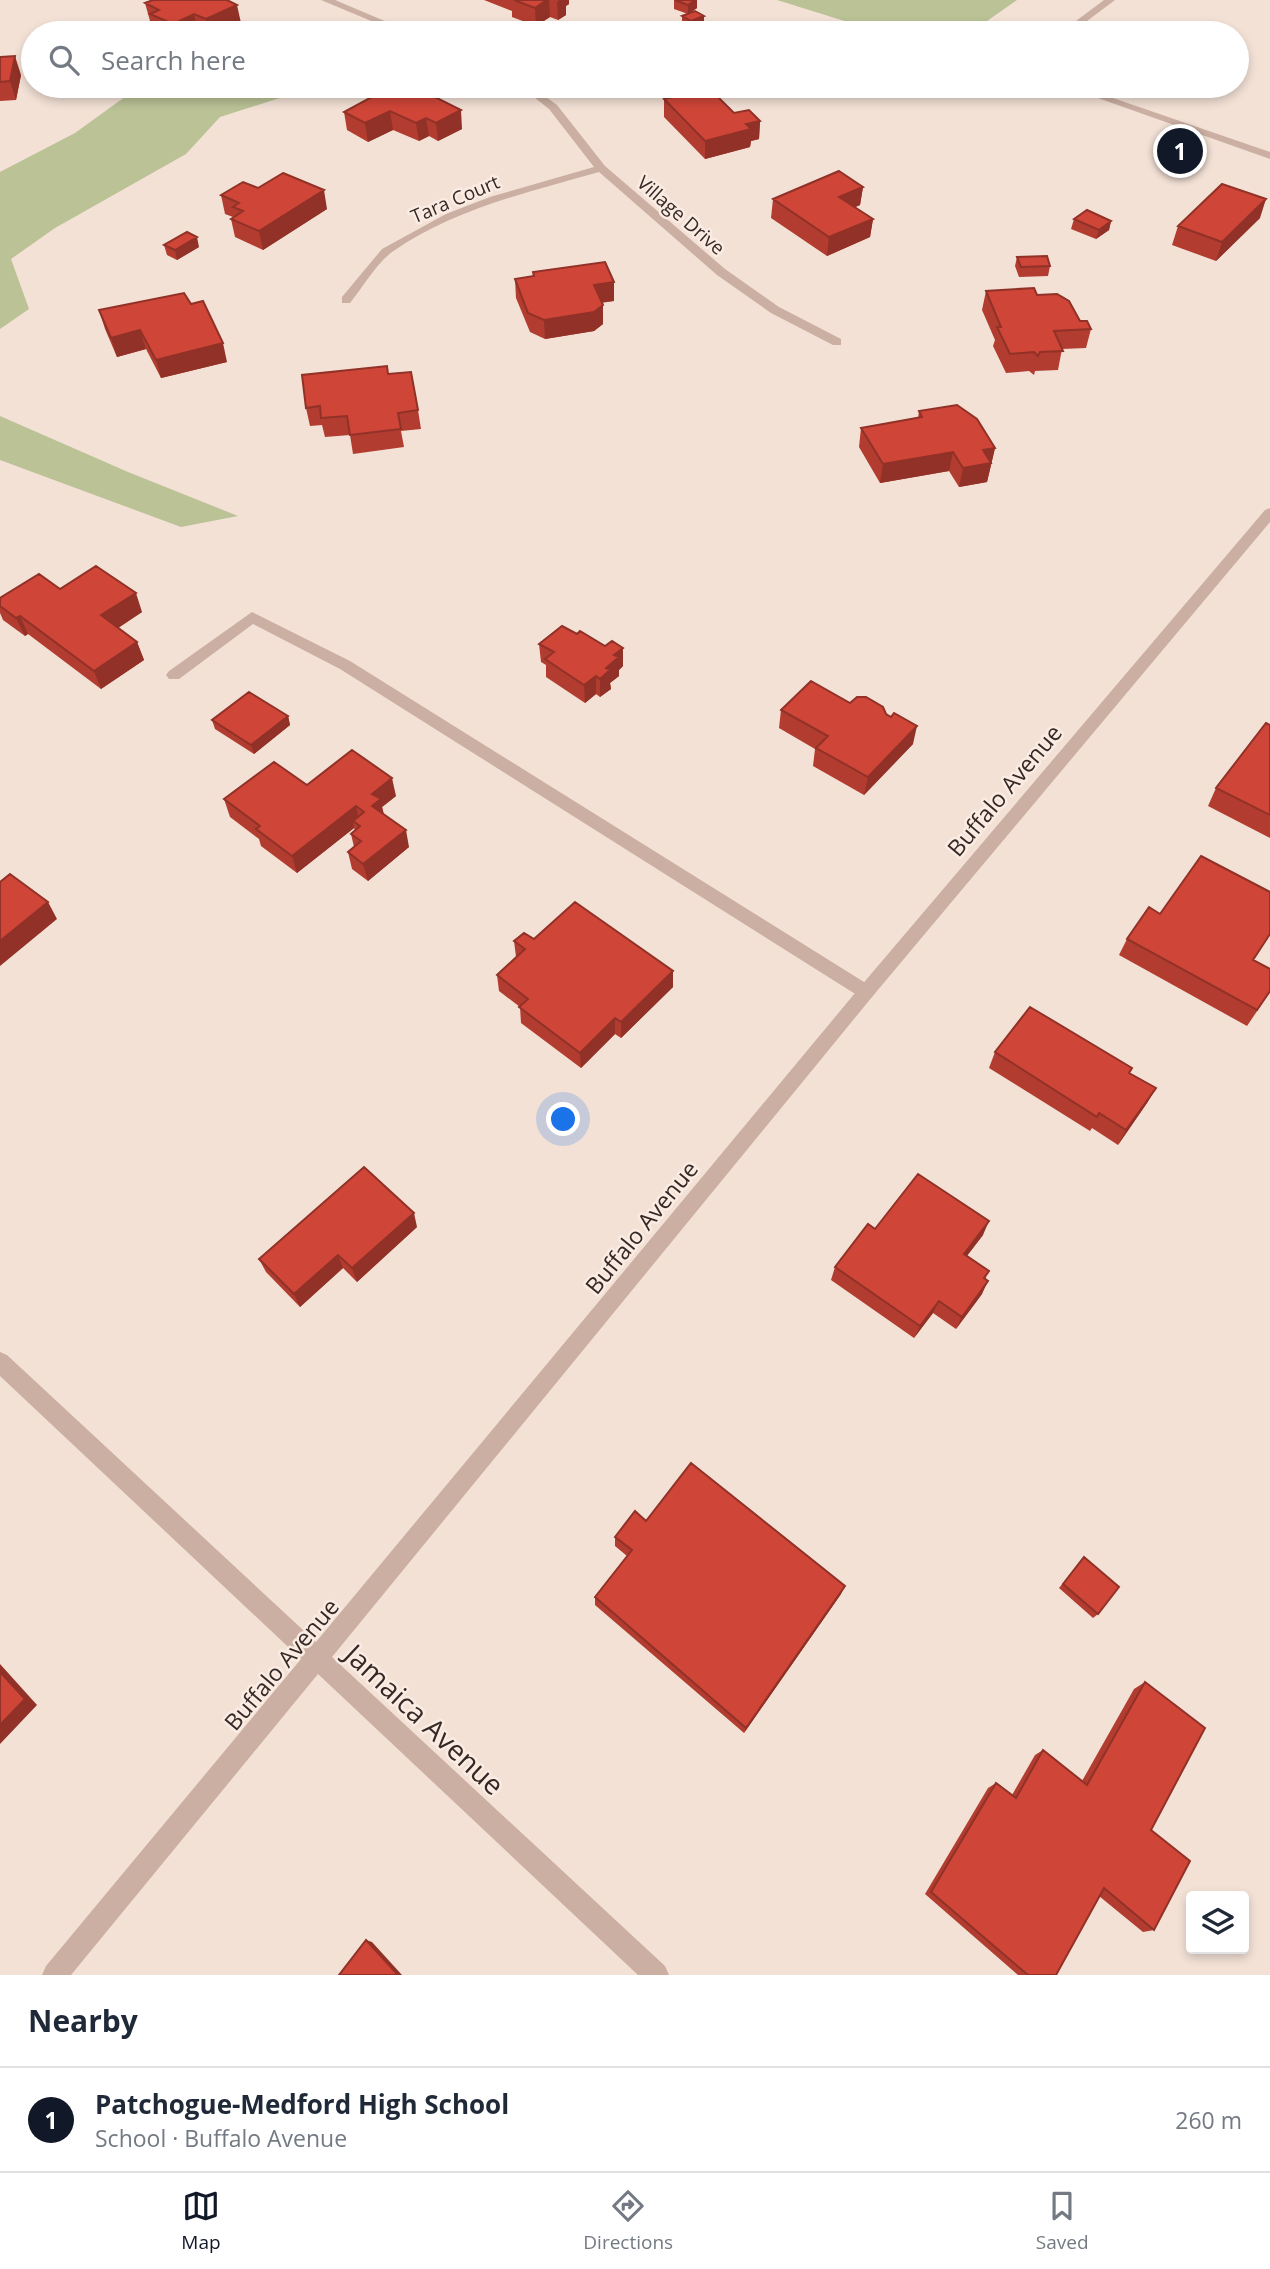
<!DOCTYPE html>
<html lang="en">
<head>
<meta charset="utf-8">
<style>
	:root { --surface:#fff; --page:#f2f2f3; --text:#1f2937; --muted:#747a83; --line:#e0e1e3; --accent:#111827 }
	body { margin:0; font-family:"Open Sans",sans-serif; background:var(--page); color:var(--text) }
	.controls { position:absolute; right:21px; bottom:21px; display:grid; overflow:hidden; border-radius:7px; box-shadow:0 4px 10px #0003 }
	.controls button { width:63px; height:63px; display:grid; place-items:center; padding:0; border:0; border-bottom:2px solid var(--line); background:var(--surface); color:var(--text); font:35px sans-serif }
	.you { position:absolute; left:564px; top:1120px; width:24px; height:24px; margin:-18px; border:5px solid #fff; border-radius:50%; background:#1a73e8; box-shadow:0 0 0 10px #1a73e833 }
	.badge { display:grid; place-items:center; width:46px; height:46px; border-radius:50%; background:var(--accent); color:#fff; font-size:23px; font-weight:700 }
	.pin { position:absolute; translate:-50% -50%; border:4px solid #fff; box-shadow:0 2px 7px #0006 }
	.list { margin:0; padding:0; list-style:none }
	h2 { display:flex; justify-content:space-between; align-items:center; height:91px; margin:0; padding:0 28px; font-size:30px }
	h2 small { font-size:23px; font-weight:400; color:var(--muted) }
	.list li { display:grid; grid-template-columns:46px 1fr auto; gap:21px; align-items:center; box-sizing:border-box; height:105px; padding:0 28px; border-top:2px solid var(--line) }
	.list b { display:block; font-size:26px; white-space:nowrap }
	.list p { margin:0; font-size:23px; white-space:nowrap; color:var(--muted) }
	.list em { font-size:23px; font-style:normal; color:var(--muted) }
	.icon { flex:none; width:38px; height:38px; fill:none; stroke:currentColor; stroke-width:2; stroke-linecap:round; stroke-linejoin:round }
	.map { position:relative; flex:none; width:1270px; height:1975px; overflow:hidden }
	.search { position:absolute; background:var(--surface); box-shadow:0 4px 10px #0003; left:21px; right:21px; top:21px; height:77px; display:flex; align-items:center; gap:18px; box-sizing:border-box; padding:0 24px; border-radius:38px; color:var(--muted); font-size:26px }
	.sheet { height:196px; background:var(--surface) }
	nav { display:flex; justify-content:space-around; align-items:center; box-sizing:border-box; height:98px; border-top:2px solid var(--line); background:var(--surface); font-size:19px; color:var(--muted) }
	nav a { display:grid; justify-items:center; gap:4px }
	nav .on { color:var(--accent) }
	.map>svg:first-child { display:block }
	.green { fill:#bac296 }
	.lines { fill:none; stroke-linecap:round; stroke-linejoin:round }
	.lane { fill:#cbafa2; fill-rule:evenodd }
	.street { fill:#cbafa2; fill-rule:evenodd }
	.wall { fill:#b23c30 }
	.shaded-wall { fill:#913127 }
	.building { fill:#cf4638; stroke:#913127; stroke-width:2 }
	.labels { text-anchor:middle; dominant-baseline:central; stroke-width:5; stroke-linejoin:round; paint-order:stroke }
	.far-street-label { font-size:19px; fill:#352825; stroke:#faece3 }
	.street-label { font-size:23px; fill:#352825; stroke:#faece3 }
	.near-street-label { font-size:28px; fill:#352825; stroke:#faece3 }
</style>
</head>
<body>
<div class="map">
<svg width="1270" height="1975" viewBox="0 0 1270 1975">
	<rect width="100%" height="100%" fill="#f3e1d6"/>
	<!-- green -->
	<path class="green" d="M777,0H1017L970,33H883Z
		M140,86H317L220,117L186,154L55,228L11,259L29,309L0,329V172L75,133Z
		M0,416L128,472L238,516L181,527L0,460Z"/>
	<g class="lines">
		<!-- lane -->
		<path class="lane" d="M1104,0H1115L1071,33H1060Z
			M1064,86H1078L1270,152V159Z
			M252,612L350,661L872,987L875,992L872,997L866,999L860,997L340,669L253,624L179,679H169L166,675L169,671Z"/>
		<!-- street -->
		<path class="street" d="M321,0H335L413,33H400Z
			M520,86H531L557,105L605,166L725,269L779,307L841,339V345H833L771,313L717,275L599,172C529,192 453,209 392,252C376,264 363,287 350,303H342V297L382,249L446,214L490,197L594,167L549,109Z
			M1270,508V522L872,997L332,1657L665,1966L669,1975H638L318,1674L71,1975H42L46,1966L301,1659L0,1376V1352L7,1355L316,1642L860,987L1265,510Z"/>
	</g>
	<!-- wall -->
	<path class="wall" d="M484,0H569V4L566,6V15L558,20L550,17L536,26L512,17V11Z
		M674,0H697V8L688,14L674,9Z
		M145,3L241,23L219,33H201L198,32L196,33H158L155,32L152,22L150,21Z
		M682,16L704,25L691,31L682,26Z
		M0,57L21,75L16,100L0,101Z
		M392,86L462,129L438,141L429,136L419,141L393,130L368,142L347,130L344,112Z
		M699,97L734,113L760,121L759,139L751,141L750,147L705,159L664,117V99Z
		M863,187L860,205L855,207L873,219L870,237L827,256L771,218L773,199Z
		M221,195L327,209L263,250L235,237L231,219L233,217L225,214Z
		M1260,218L1216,261L1172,245L1178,226Z
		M1074,219L1111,221L1109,230L1096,239L1071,229Z
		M164,245L199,247L177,260L167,255Z
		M1017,257L1050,266L1048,276L1019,277L1015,266Z
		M533,272L614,301L602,302L603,324L594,331L545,339L530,332L516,298L515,279L533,276Z
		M986,291L1037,295L1091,329L1086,348L1062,349L1058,370L1035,371L1034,375L1029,371L1006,373L993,346L995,340L982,310Z
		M99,310L227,362L161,378L146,349L117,357L105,329Z
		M388,374L418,410L421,429L401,431L404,447L353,454L350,435L325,437L322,425L310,426L306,408Z
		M919,411L995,448L987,482L959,487L949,471L880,483L859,447L861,428L918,418Z
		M60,589L142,612L118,628L137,642L144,660L101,689L28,634L25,636L3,620L0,613V598Z
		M577,634L605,646L623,648V666L619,670V676L610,683L611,689L600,697L596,694L585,703L546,677V665L541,662L539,644Z
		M850,703L886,714L913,744L864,795L813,766L815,749L779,728L781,710Z
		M288,716L290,725L254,754L215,729L212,720Z
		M1270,725V838L1208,806L1216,788Z
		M307,785L396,796L382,807L384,814L409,847L368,881L352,869L348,852L354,847L351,834L355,830L354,828L297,873L261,846L259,839L230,817L224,799Z
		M1160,914L1270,992L1247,1026L1119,955L1127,939Z
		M534,939L673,971V987L621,1038L615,1034L581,1068L521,1023L520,1007L499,991L497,975L516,957L514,941Z
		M995,1052L1130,1073L1156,1088L1147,1103L1118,1145L1092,1128L1090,1131L989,1068Z
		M417,1227L357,1282L343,1268L300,1307L266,1272L259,1259Z
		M875,1229L983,1235L967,1256L989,1271L985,1279L982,1294L956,1329L933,1313L914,1338L831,1280L835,1267Z
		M646,1521L841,1594L744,1733L595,1605V1597L627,1556L615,1546V1537Z
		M1084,1557L1098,1614L1093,1618L1059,1588Z
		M1145,1682L1154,1930L1143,1932L1099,1896L1056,1975H1018L925,1894L988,1788L996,1783L1012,1795L1035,1755L1043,1750L1082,1781L1134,1689Z"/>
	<!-- shaded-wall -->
	<path class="shaded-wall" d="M547,0H549L550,17L536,26L535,8Z
		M559,0H569V4L566,6V15L558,20L557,2Z
		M695,0H697V8L688,14V5Z
		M237,5L241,23L219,33H209L206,19Z
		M194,14L198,32L196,33H175L173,24Z
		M704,16V25L691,31V21Z
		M15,56L21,75L16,100L10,81Z
		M461,110L462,129L438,141L436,123Z
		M390,111L393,130L368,142L365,123Z
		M426,118L429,136L419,141L416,123Z
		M760,121L759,139L751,141L750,147L705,159V141L746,124Z
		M863,187L860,205L837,215L839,197Z
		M324,190L327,209L263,250L259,231Z
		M1266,199L1260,218L1216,261L1222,242Z
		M873,219L870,237L827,256L829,237Z
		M1111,221L1109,230L1096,239L1099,230Z
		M197,237L199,247L177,260L175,250Z
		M614,282V301L594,304V285Z
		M603,305V324L594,331L545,339L544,320Z
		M140,330L146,349L117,357L111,338Z
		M223,343L227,362L161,378L156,360Z
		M995,448L987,482L959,487L963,468L983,450Z
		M953,452L949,471L880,483L883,464Z
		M136,593L142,612L109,634L101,615Z
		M20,616L28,634L25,636L16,618Z
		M137,642L144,660L101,689L94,671Z
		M623,648V666L619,670V676L610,683L611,689L600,697V679L614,655Z
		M596,676V694L585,703L584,685Z
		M288,716L290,725L254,754L251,745Z
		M917,726L913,744L864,795L868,777Z
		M392,778L396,796L382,807L384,817L372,806V794Z
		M356,806L360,823L353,821L354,828L297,873L292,856Z
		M406,830L409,847L368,881L363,864Z
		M48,902L57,919L0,966V941Z
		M673,971V987L621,1038V1022Z
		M615,1018V1034L581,1068L580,1053Z
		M1156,1088L1147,1103L1118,1145L1126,1130Z
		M414,1213L417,1227L357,1282L352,1268Z
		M989,1221L983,1235L958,1267L964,1254Z
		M338,1255L343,1268L300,1307L294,1294Z
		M988,1281L982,1294L956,1329L962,1317Z
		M939,1301L933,1313L914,1338L920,1326Z
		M845,1586L841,1594L744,1733L746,1728Z
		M0,1664L37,1705L0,1744Z
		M366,1940L372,1942L402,1975H398Z"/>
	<!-- building -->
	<path class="building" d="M153,0H227L237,5L206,19L194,14L173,24L150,14L159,10L145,3Z
		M514,0H547L535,8Z
		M675,0H695L688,5Z
		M695,11L704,16L691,21L682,16Z
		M15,56L10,81L0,82V57Z
		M392,86H413L461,110L436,123L426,118L416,123L390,111L365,123L344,112Z
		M694,92L699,97L714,93L734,113L749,110L760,121L746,124L751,129L705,141L664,99Z
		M839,171L863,187L839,197L873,219L829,237L773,199Z
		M283,173L324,190L259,231L231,219L243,211L233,207L239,203L221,195L243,182L258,188Z
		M1222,184L1266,199L1222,242L1178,226Z
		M1087,210L1111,221L1099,230L1074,219Z
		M187,232L197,237L175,250L164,245Z
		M1047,256L1050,266L1021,267L1017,257Z
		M605,262L614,282L594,285L603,305L594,312L544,320L528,313L515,279L534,276L533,272Z
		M1034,288L1037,295L1057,294L1069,301L1080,321H1087L1091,329L1054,331L1063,351L1040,352L1038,356L1034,352L1010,354L997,327H1001L986,291Z
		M184,293L191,304L203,301L223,343L156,360L140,330L111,338L99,310Z
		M387,366L388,374L411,372L418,410L398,413L401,429L350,435L347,416L321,418L320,406L306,408L302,375Z
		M957,405L977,419L995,448L983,450L991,463L963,468L953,452L883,464L861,428L922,417L919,411Z
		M96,566L136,593L101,615L137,642L94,671L20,616L16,618L0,606V598L39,574L60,589Z
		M562,626L577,634L580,631L605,646L612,641L623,648L614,655L619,657L606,668L610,670L600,679L596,676L584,685L545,659L554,652L539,644Z
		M811,681L850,703L857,697H866L883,707L886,714L891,717L894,713L917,726L868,777L816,748L828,736L781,710Z
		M249,692L288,716L251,745L212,720Z
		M1266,723L1270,725V815L1216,788Z
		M352,750L392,778L372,794L381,799L372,806L406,830L363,864L348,852L361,841L351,834L360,826L353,821L364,812L356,806L292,856L256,829L260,826L224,799L274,762L307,785Z
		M1201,856L1270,892V934L1253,960L1270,969V991L1257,1010L1127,939L1149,907L1160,914Z
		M10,874L48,902L0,941V882Z
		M575,902L673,971L621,1022L615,1018L580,1053L519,1007L528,999L497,975L525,949L514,941L524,933L534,939Z
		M1030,1007L1132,1068L1129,1073L1156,1088L1126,1130L1099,1113L1097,1117L995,1052Z
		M364,1167L414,1213L352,1268L338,1255L294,1294L259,1259Z
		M918,1174L989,1221L964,1254L989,1271L984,1278L988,1281L962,1317L939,1301L920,1326L835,1267L868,1224L875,1229Z
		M691,1463L845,1586L746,1728L595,1597L632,1550L615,1537L635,1511L646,1521Z
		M1084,1557L1119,1587L1098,1614L1063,1584Z
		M0,1672L25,1699L0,1725Z
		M1145,1682L1205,1728L1151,1830L1190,1861L1154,1930L1104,1888L1056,1975H1028L931,1892L996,1783L1016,1798L1043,1750L1087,1785Z
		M366,1940L398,1975H339Z"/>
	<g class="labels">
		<!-- far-street labels -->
		<g class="far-street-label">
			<text transform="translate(455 199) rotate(-23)">Tara Court</text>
			<text transform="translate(681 215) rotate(41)">Village Drive</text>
		</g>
		<!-- street labels -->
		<g class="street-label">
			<text transform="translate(1004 790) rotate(-50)">Buffalo Avenue</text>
			<text transform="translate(641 1227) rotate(-51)">Buffalo Avenue</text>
			<text transform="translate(281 1664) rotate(-50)">Buffalo Avenue</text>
		</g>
		<!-- near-street labels -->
		<g class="near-street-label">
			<text transform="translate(425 1719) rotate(43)">Jamaica Avenue</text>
		</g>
	</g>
</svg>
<div class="controls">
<button><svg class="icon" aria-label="layers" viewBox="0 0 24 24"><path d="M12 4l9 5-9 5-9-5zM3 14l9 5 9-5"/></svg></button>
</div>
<div class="you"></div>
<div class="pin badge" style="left:1180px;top:151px">1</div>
<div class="search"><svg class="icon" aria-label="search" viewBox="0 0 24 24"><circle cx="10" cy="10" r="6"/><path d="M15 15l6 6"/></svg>Search here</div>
</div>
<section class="sheet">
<h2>Nearby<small></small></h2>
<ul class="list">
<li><span class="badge">1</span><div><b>Patchogue-Medford High School</b><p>School · Buffalo Avenue</p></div><em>260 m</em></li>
</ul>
</section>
<nav>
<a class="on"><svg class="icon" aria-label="map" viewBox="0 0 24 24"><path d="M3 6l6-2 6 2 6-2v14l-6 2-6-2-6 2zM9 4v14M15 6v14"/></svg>Map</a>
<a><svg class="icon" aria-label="directions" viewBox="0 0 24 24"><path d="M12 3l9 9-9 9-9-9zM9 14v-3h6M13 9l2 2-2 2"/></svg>Directions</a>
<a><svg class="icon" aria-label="saved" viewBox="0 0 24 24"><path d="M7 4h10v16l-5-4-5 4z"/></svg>Saved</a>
</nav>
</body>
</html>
